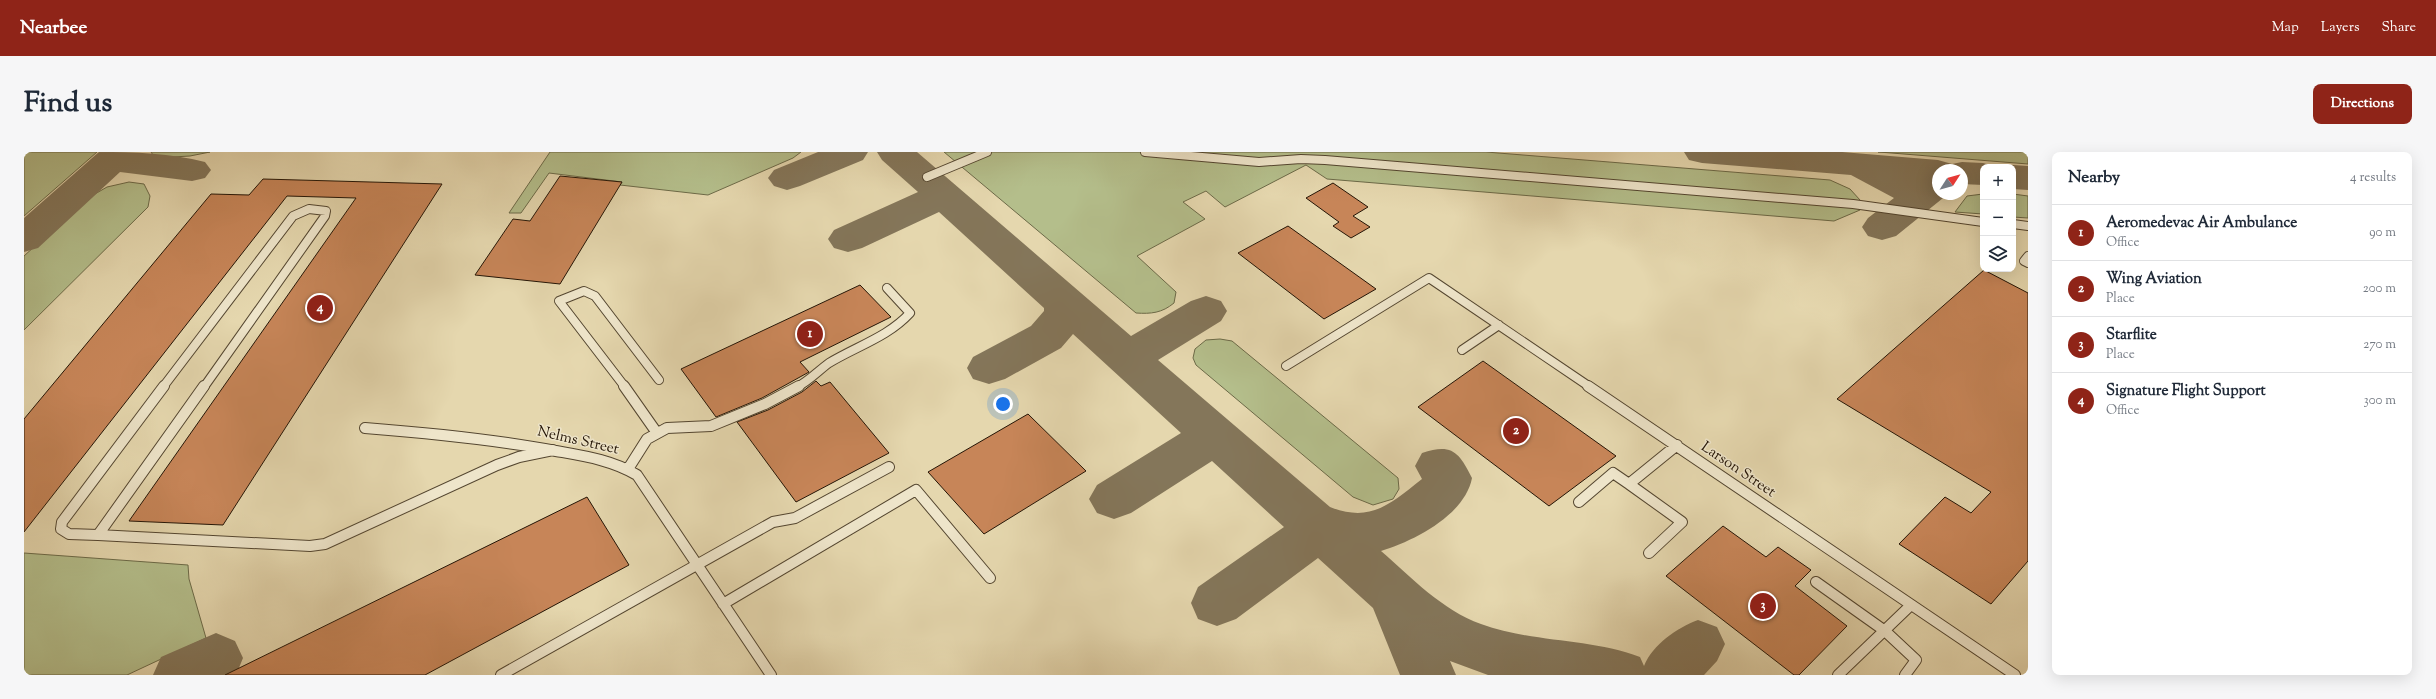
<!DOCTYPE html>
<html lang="en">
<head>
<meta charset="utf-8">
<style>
	:root { --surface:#fff; --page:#f6f6f7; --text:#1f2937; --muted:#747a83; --line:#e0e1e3; --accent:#8f2418 }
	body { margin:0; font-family:"Sorts Mill Goudy",serif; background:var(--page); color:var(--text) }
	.controls { position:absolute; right:12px; top:12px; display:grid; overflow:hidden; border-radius:8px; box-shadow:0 4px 16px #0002 }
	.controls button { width:36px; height:36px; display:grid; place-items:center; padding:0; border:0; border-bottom:1px solid var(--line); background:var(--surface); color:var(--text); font:20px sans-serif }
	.compass { position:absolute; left:1908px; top:12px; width:36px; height:36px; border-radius:50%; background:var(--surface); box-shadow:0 4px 16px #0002; rotate:54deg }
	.you { position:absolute; left:979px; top:252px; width:14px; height:14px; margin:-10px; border:3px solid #fff; border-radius:50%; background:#1a73e8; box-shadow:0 0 0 6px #1a73e833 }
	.badge { display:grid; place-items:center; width:26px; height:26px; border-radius:50%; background:var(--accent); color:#fff; font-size:13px; font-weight:700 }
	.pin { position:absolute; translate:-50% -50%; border:2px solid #fff; box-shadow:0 1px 4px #0006 }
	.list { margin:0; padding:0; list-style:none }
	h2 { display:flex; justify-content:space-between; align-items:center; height:52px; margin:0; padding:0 16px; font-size:17px }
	h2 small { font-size:13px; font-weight:400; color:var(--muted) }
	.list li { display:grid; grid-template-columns:26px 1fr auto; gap:12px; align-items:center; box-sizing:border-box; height:56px; padding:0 16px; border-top:1px solid var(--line) }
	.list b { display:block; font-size:15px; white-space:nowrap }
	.list p { margin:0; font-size:13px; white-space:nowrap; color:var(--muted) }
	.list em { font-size:13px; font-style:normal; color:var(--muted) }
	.icon { flex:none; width:22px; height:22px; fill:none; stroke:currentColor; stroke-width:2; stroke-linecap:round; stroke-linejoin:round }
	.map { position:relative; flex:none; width:2004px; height:523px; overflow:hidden; border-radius:8px }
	header { display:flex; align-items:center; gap:24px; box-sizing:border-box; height:56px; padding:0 20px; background:var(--accent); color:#fff }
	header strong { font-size:19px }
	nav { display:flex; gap:22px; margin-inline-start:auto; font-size:14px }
	.intro { display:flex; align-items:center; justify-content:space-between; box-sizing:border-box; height:96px; padding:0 24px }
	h1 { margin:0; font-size:28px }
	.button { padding:10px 18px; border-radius:8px; background:var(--accent); color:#fff; font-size:14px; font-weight:700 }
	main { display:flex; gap:24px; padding:0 24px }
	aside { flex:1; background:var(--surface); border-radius:8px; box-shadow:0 4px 16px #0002 }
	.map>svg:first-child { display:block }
	.green { fill:#b4be8b; stroke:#6c6a48 }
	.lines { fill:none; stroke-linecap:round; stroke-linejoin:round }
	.taxiway { fill:#84765a; fill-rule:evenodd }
	.building { fill:#c78558; stroke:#241506 }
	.lane-far1-casing { stroke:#544630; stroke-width:10 }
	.lane-casing { stroke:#544630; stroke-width:12 }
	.lane-far1 { stroke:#eee5ca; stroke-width:8 }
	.lane { stroke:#eee5ca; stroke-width:10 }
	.labels { text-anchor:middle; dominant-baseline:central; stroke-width:3; stroke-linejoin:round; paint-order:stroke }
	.street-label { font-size:15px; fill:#241506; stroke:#eee5ca }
</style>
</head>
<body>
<header>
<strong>Nearbee</strong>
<nav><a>Map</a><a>Layers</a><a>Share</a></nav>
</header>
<div class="intro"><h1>Find us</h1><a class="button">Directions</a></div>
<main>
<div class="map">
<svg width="2004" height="523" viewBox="0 0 2004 523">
	<rect width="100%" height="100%" fill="#e5d7ae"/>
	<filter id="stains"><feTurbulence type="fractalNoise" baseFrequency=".005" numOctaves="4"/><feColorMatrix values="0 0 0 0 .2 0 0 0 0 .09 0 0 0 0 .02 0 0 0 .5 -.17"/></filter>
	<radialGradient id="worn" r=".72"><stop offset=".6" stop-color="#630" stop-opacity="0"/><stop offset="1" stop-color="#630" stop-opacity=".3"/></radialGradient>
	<!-- green -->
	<path class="green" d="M0,0H73L0,64Z
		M127,0H186L166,4L131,6Z
		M526,0H777L769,6L684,43L596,33L598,30L525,21L497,61H485Z
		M920,0H1462L1806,28L1826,37L1836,48V58L1810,69L1303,27L1282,13L1201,55L1182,39L1159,50L1181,67L1113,104L1152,140L1150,151C1138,161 1127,162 1112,161Z
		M1854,0H2004V12L1855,0Z
		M105,30L120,32L126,44L124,55L0,178V104L64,46L83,35Z
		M1959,42V62L1931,60L1943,44Z
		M1989,42L2004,44V66L1989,65Z
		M1196,187L1208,189L1374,326L1375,337L1369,347L1349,353L1329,345L1172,213L1169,206L1171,197L1182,188Z
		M0,401L164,413L165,427L182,486L103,523H0Z"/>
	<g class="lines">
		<!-- taxiway -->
		<path class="taxiway" d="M75,0C110,0 147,1 181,10L187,18L181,26L168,29L96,20L14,96L0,100V66Z
			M794,0H844L839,8L776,34L763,38L750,34L744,26L750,18Z
			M853,0H893L1107,184L1167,149L1182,144L1197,149L1203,159L1197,169L1134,208L1306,355C1347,371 1366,352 1398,327L1391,314L1398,301C1428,291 1435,300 1448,326C1441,363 1390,389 1357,399C1388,426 1418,458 1457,472C1509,491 1565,486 1616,505L1620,514C1629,492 1653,476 1674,468L1693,475L1701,492L1693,509L1680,523H1464L1426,509L1432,523H1376L1349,456L1294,406L1212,467L1193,474L1174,467L1167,451L1174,435L1260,375L1188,309L1107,361L1090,367L1073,361L1065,347L1073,333L1157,281L1049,182L1037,196L981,227L965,232L949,227L943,216L949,205L1007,174L1020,159V156L915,60L838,96L824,100L810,96L804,87L810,78L894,40L858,8Z
			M1660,0H1818L1914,8L1928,12L1938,10L1959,11L1973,15H1959V33L1938,32V18H1914V42H1924L1872,84L1858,88L1844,84L1838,75L1844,66L1870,46L1827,23L1678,11L1665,8Z
			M1989,13L2004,14V38L1989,37V15H1983Z
			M192,481L211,489L219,506L212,523H129L137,505Z"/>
	</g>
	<!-- building -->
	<path class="building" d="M536,24L598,30L536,132L451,123L489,67L506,69Z
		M239,27L418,32L199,373L105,369L332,46L263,44L0,380V267L187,42L225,43Z
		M1309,31L1344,55L1329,64L1346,75L1327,86L1309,74L1315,70L1282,46Z
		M1264,74L1352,137L1300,167L1214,101Z
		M1960,118L2004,141V409L1967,452L1875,392L1921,345L1947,361L1967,340L1813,247Z
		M836,133L867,165L776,210L785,220L738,246L692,265L657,217Z
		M1459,209L1592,304L1525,354L1394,255Z
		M792,229L797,234L806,230L865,301L772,350L713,270L744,258L778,240Z
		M1004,262L1062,319L960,382L904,320Z
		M563,345L605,413L401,523H201Z
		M1699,374L1742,405L1754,395L1787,418L1771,434L1823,474L1775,523H1770L1642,424Z"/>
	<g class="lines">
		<!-- lane-far1 casing -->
		<g class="lane-far1-casing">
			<path id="lane-far1" d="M1121,0L1235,10L1277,7L1301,8L1829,52L1959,70
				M903,25L963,0
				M1989,72L2004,74
				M2004,104L2000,109L2004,111
				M1438,198L1475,173
				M1262,214L1405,126L1566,235
				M139,235L269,64L285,57L302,59L301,64L180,235
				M601,235L535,149L560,139L571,144L635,228
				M773,235C785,229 794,219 805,211C833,194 864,185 886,161L863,136"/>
		</g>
		<!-- lane casing -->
		<g class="lane-casing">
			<path id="lane" d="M600,234L633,281
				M1564,234L1991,523
				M341,276C405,281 469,287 532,299C560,304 588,308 613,323L747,523
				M604,317L623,287L643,276L687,274L741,252L775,234
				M1605,332L1658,370L1625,401
				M1555,350L1589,321L1605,332L1653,293
				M74,383L286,394L301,392L473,313L495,305L529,298
				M74,383L45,382L37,377L38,370L140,234
				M74,383L180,234
				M1792,430L1861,479L1892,508L1881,523
				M699,452L892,338L966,426
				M477,523L749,370L771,366L865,315
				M1814,523L1887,453"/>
		</g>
		<!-- lane-far1 -->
		<use href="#lane-far1" class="lane-far1"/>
		<!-- lane -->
		<use href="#lane" class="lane"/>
	</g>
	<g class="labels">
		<!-- street labels -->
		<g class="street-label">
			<text transform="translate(554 289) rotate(13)">Nelms Street</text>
			<text transform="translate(1714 318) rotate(34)">Larson Street</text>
		</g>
	</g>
	<rect width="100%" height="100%" filter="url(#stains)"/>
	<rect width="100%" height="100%" fill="url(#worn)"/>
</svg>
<div class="controls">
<button>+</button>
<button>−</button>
<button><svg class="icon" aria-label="layers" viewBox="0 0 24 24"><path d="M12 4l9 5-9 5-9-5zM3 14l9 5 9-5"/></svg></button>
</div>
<svg class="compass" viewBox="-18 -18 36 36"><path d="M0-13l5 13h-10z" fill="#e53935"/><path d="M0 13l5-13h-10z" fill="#747a83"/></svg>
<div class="you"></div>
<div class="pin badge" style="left:786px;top:182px">1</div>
<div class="pin badge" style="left:1492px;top:279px">2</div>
<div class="pin badge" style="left:1739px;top:454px">3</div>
<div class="pin badge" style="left:296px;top:156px">4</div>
</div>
<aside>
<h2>Nearby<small>4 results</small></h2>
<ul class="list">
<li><span class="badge">1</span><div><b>Aeromedevac Air Ambulance</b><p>Office</p></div><em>90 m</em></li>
<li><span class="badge">2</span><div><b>Wing Aviation</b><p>Place</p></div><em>200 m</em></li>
<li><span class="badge">3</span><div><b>Starflite</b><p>Place</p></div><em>270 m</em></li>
<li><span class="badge">4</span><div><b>Signature Flight Support</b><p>Office</p></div><em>300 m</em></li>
</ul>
</aside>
</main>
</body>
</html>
